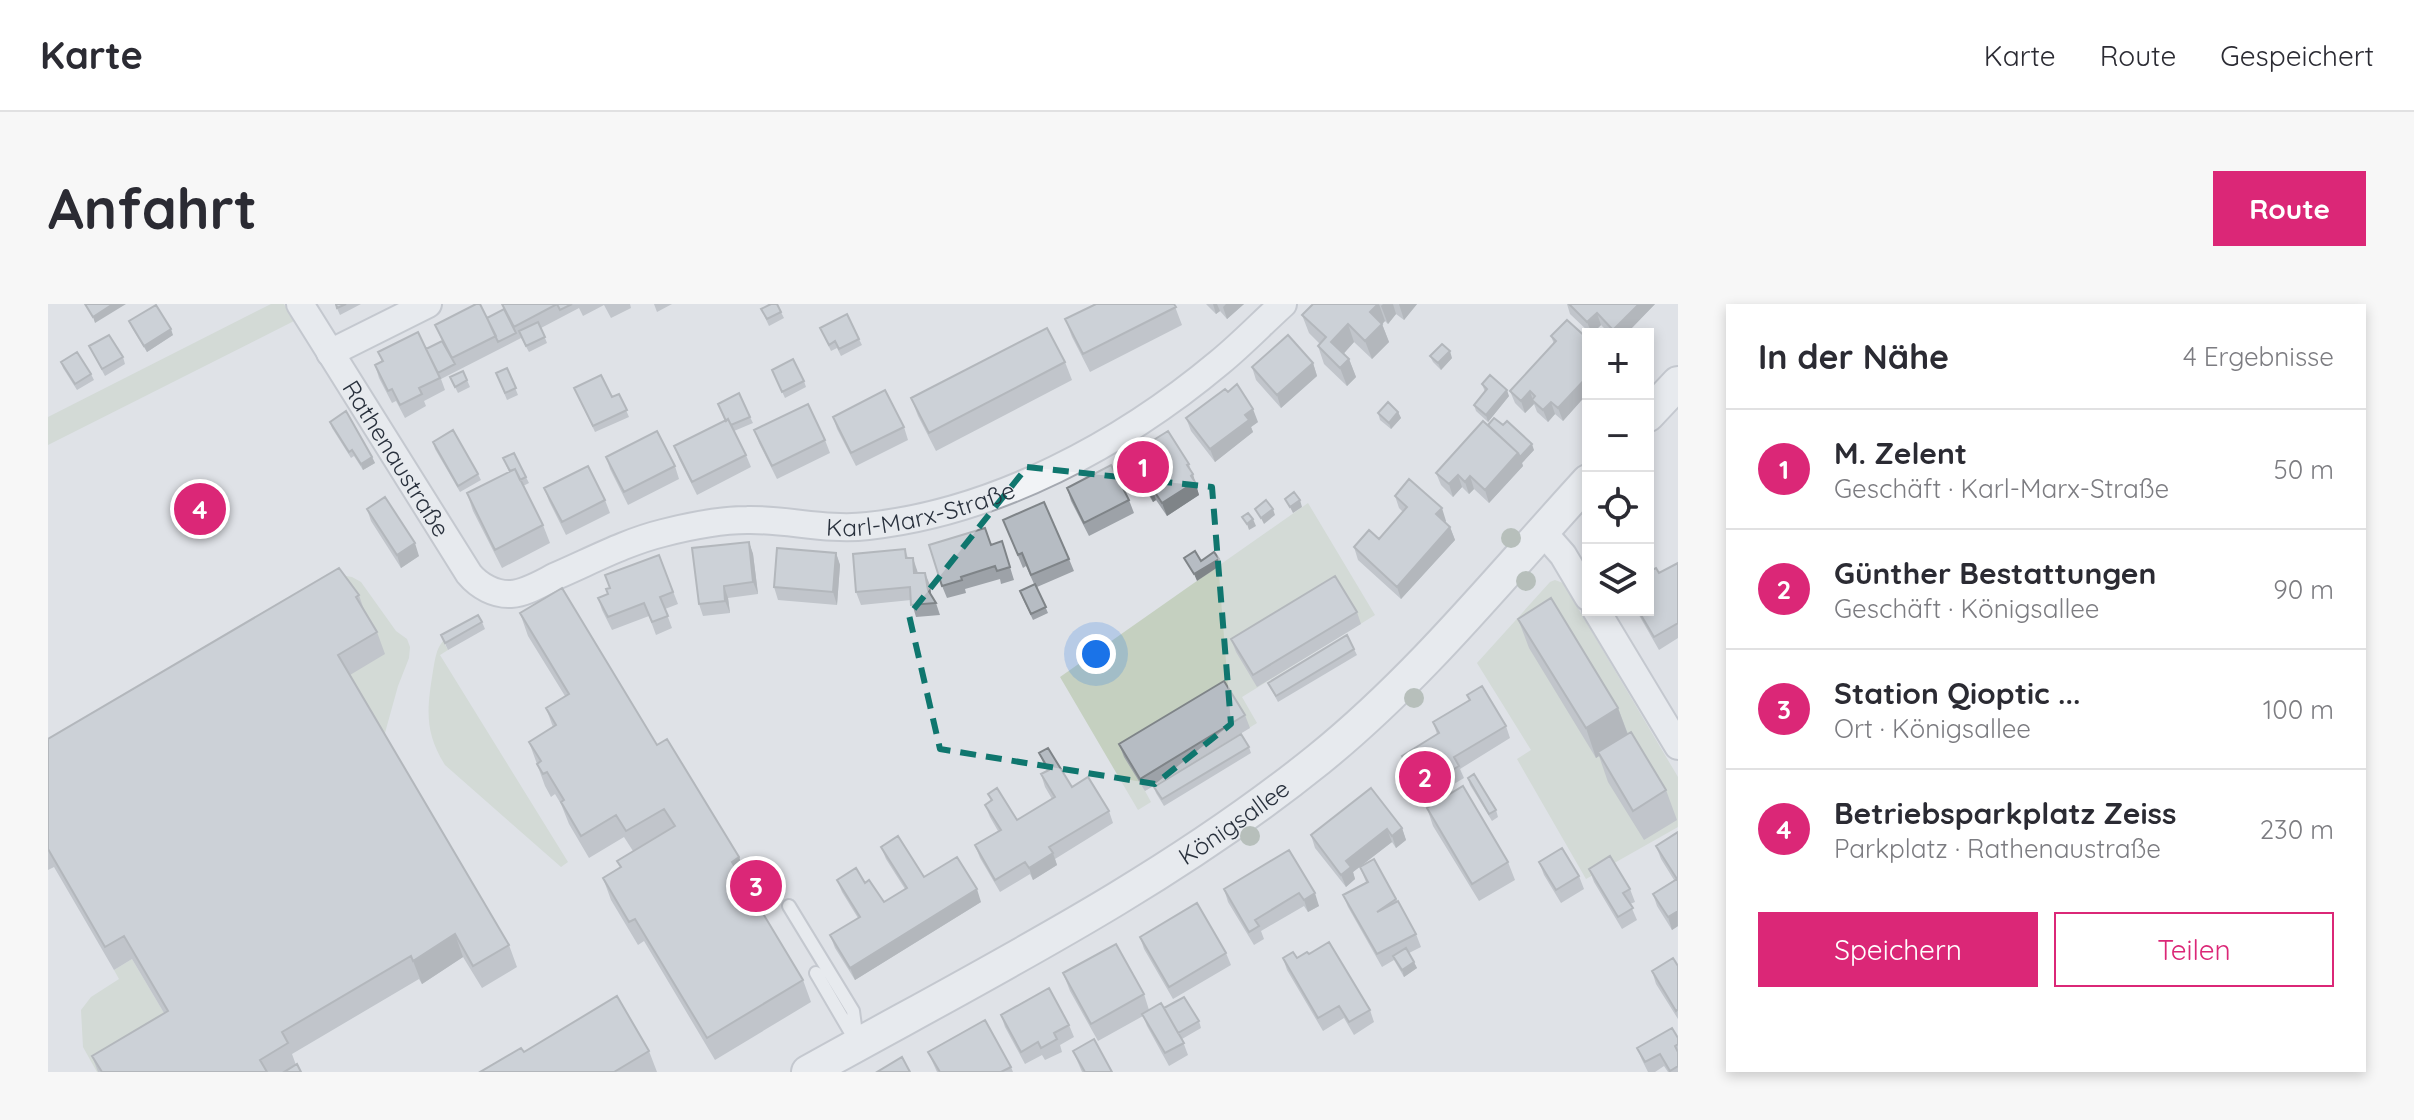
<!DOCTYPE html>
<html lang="de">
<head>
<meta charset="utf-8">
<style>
	:root { --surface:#fff; --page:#f7f7f7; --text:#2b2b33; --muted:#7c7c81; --line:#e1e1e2; --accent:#db2777 }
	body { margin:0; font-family:Quicksand,sans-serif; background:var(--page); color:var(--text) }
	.controls { position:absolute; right:24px; top:24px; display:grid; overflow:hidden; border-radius:0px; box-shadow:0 4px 12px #0003 }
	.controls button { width:72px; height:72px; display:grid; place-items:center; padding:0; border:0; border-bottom:2px solid var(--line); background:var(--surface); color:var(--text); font:40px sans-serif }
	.you { position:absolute; left:1048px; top:350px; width:28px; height:28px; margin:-20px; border:6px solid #fff; border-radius:50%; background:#1a73e8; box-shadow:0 0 0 12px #1a73e833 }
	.badge { display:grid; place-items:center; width:52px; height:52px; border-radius:50%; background:var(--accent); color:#fff; font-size:26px; font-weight:700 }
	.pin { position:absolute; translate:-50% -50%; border:4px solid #fff; box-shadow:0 2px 8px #0006 }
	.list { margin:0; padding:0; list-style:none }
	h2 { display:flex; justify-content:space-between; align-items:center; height:104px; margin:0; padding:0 32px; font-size:34px }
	h2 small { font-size:26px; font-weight:400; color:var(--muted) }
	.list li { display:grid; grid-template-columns:52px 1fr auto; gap:24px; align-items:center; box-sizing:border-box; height:120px; padding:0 32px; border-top:2px solid var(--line) }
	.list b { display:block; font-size:30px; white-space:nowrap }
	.list p { margin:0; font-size:26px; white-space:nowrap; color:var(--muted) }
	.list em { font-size:26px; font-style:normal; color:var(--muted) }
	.actions { display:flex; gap:16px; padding:24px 32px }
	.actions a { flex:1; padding:18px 0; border:2px solid var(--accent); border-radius:0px; text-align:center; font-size:28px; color:var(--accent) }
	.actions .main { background:var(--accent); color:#fff }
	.icon { flex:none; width:44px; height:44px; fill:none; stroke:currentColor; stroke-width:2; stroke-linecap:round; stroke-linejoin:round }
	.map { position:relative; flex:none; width:1630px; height:768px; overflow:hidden; border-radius:0px }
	header { display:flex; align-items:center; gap:48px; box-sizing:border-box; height:112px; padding:0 40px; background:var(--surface); border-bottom:2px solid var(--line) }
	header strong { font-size:38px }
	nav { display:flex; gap:44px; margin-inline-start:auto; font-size:28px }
	.intro { display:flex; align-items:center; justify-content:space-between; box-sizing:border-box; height:192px; padding:0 48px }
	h1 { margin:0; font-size:56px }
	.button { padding:20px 36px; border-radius:0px; background:var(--accent); color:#fff; font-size:28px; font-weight:700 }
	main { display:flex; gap:48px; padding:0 48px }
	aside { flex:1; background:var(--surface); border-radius:0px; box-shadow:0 4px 12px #0003 }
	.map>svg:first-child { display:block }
	.green { fill:#c5d0c0 }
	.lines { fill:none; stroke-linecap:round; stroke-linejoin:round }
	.service-casing { stroke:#a5a9b1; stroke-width:16 }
	.minor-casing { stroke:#a5a9b1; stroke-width:30 }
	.tertiary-casing { stroke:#a5a9b1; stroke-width:36 }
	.service { stroke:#f1f3f6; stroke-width:12 }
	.minor { stroke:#f1f3f6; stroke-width:26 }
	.tertiary { stroke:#f1f3f6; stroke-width:32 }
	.tree { fill:#879686 }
	.wall { fill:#9da2a8 }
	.shaded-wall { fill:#7f8488 }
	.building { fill:#b6bcc3; stroke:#7f8488; stroke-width:2 }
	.marked { fill:none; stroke:#0f766e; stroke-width:6; stroke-dasharray:16 10; stroke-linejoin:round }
	.labels { text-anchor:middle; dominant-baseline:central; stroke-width:6; stroke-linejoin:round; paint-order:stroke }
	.street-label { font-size:24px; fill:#29313d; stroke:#eef1f5 }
</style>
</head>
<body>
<header>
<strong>Karte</strong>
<nav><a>Karte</a><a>Route</a><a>Gespeichert</a></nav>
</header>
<div class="intro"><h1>Anfahrt</h1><a class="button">Route</a></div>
<main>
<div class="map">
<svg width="1630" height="768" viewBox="0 0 1630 768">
	<rect width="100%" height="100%" fill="#dfe2e7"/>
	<!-- green -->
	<path class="green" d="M223,0H236L246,17L0,141V113Z
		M1260,199L1327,311L1194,393L1209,419L1172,442L1176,449L1129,477L1125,470L1097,487L1103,498L1090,506L1012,373Z
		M286,270L304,273L313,278L348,327L359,335L362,343L361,354L350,382L335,436L0,439Z
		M1507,276L1515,279L1630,473V523L1538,575L1469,455L1483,446L1429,359L1502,278Z
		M395,337L400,346L392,351L520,558L513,563L397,461C376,427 379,405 385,367C387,356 388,345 395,337Z
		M84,655L128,729L63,768H49L35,743L33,706L43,693L71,675L66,666Z"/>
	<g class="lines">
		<!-- service casing -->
		<g class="service-casing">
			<path id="service" d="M741,602L805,707L809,737
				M768,669L806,734"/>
		</g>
		<!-- minor casing -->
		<g class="minor-casing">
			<g id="minor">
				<path id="s1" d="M252,0L421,270C431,282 447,291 463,290C478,289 494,279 508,272C543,257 578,238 615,229C642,222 670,216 699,216C739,215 779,227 820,222C948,208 1074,140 1172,58C1194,40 1214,19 1235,0"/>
				<path d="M282,49L380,0"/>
				<path d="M1494,227L1515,251L1540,293"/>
				<path d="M1548,306L1630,442"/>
			</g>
		</g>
		<!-- tertiary casing -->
		<g class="tertiary-casing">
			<g id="tertiary">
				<path d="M1600,111L1630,79"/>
				<path id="s2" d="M760,768C934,671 1115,581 1271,455C1371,374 1453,272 1540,177"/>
			</g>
		</g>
		<!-- service -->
		<use href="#service" class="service"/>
		<!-- minor -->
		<use href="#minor" class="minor"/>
		<!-- tertiary -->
		<use href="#tertiary" class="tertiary"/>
	</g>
	<!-- trees -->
	<g class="tree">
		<circle cx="1463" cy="234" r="10"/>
		<circle cx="1478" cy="277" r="10"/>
		<circle cx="1366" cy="394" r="10"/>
		<circle cx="1202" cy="532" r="10"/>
	</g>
	<!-- wall -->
	<path class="wall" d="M287,0H313L292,11Z
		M454,0H582L583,4L563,14L556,1L535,12L531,4L493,24L499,39L481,48L473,34L393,75L397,86L376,97L378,102L357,114L348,97L344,99L331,74L327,61L334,58L330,48L378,45L394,37L387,21L439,14L456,5Z
		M606,0H624L609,8Z
		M1126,0L1134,21L1042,68L1024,33L1017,15Z
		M1158,0H1196L1179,15L1172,7L1168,10Z
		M1265,0H1369L1356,16L1348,10L1340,20L1337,17L1334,20L1341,38L1324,55L1306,38L1296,49L1301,55L1308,73L1299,82L1276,60L1270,42L1272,40L1261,29L1254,11Z
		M1519,0H1607L1578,30H1562L1553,21L1543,30L1522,10Z
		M713,5L733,8L736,14L721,22Z
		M81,17L125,31L99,48L84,24Z
		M772,24L811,35L814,41L793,52L789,44L783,47Z
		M1503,32L1540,35V89L1515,117L1507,110L1500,118L1489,108L1486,100L1477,109L1467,99L1462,87L1506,40Z
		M41,42L75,53L77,60L57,72Z
		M1382,52L1404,54L1393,66L1385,58Z
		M13,58L43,70L46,76L29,86L15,64Z
		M1017,58L1024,76L888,147L870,112L863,94Z
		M1265,59L1269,72L1233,104L1208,76L1204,63Z
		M459,64L470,91L459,96L448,69Z
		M724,66L756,77L758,83L737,94Z
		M402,73L419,76L422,83L410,89Z
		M1434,80L1461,92L1440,118L1428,107L1426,101L1437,88Z
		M526,84L564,93L571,90L581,113L547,128Z
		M670,100L702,113L705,119L686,127L698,151L703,163L649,191L631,155L626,142L677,117Z
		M1350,108L1353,114L1343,125L1332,116L1330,109Z
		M785,113L856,123L860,136L808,162L789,125Z
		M1138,114L1210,118L1203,123L1205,128L1167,158L1143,127Z
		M282,118L324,153L327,159L315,166L306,152L303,154L284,124Z
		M1440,121L1486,146L1474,159L1475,162L1441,199L1426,185L1421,190L1414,183L1405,193L1393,181L1388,169Z
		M706,126L777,136L782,149L729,175L711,139Z
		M385,138L430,170L433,176L412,188L387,145Z
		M1083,150L1141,160L1151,191L1119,212L1108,196L1105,198L1091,176Z
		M558,153L627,162L631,175L580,201L562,165Z
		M455,154L478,173L481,179L475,182L495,221L502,239L454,264L425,207L419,189L461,168Z
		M496,184L557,196L562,209L518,231L501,197Z
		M1019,184L1081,196L1086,209L1041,232L1023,197Z
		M1347,192L1398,217L1397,218L1402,223L1407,236L1353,295L1310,256L1306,243L1331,235L1355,208L1351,204Z
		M319,205L371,252L353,264L323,217Z
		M955,216L1021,255L1026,267L989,283L1000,309L985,316L974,293L986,280L978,262L975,264Z
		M701,238L705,250L710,290L680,294L682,309L655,312L651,300Z
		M943,240L958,250L966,276L953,280L952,275L917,285L918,289L899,294L894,282Z
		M857,245L860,254L869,266L870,269L882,281L883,292L888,299L892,311L868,313L863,296L813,301L808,288Z
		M788,249L792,261L789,301L730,296L726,283Z
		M611,251L630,300L617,305L624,324L608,331L601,312L564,326L554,306L550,294L560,290L562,284Z
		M1630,259V334L1611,346L1588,306H1600L1611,269Z
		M311,291L316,306L329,328L337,350L302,371L461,641L469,663L434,684L415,653L374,680L371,675L244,750L248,761L253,768H50L44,752L116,709L84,655L66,666L6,563L0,566V435Z
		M1309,308L1313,320L1209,383L1188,348L1183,335Z
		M472,309L609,441L691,553L697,570L721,578L724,584L706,595L755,676L763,698L667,756L596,637L590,641L563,596L555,574L572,563L569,557L585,547L576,533L541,554L521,520L513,500L507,490L503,493L497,482L481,438L505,423L498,404L517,392L480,332Z
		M1470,315L1570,404L1580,430L1618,486L1629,516L1596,536L1560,478L1551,452L1548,454L1481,344Z
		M434,318L437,325L400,346L393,331Z
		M1306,345L1309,351L1230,398L1223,385L1220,379Z
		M1419,391L1458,422L1462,434L1412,465L1416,474L1379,496L1359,464L1354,452L1389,430L1385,418L1421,396Z
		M1197,411L1202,424L1097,487L1076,453L1071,440Z
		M1201,443L1203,449L1116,502L1108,489L1106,483Z
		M991,449L1024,483L1061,507L1065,519L1007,555L1009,561L985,576L982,570L952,588L932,554L927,541L950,527L942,513L937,501L943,497L940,490L969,516L1004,495L997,483L993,470L999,467Z
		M1420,474L1448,506L1450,513L1444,517L1422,481Z
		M1379,504L1460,558L1467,576L1431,597L1385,522Z
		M1354,524L1358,536L1348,544L1344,538L1305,568L1307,575L1298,583L1267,544L1263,531Z
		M1630,528V622L1624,626L1609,602L1605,590L1626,576L1613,555L1608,542Z
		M833,543L876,573L933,598L807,676L787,644L782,631L810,614L794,588L789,576L817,579L836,598L857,585L838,555Z
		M1241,546L1271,602L1260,608L1256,602L1213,627L1216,635L1206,641L1180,598L1176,585Z
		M1491,558L1531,572L1536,585L1513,599L1496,571Z
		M1312,563L1348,595L1368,630L1373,643L1361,649L1369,664L1356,673L1346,656L1334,663L1300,603L1295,591L1318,578Z
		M1541,565L1582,585L1587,598L1582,600L1589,616L1574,625L1546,578Z
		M1092,633L1178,649L1183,661L1125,695L1096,645Z
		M1261,650L1322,706L1326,718L1306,731L1296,714L1275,727L1239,666L1235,654H1249Z
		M1630,662V715L1608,680L1604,667Z
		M1015,669L1096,690L1101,706L1116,704L1151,717L1153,724L1134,735L1140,751L1121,762L1099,722L1095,712L1050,737L1022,687Z
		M953,711L1021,721L1026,733L1012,741L1014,748L997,756L994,751L977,760L957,723Z
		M1630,734V768H1620L1616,762L1607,768H1600L1594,756L1589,744Z
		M601,747L609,768H432L476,748Z
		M1025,747L1064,768H1034Z
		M880,748L963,763L965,768H889Z"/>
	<!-- shaded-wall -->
	<path class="shaded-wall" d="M65,0H78L47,19L45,13Z
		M1165,0H1169L1172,7L1168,10Z
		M1178,0H1196L1179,15L1175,3Z
		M1330,0H1331L1337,17L1334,20L1341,38L1324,55L1317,37L1322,8Z
		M1335,0H1345L1348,10L1340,20L1333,2Z
		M1351,0H1369L1356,16Z
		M1591,0H1607L1578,30H1567L1565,26Z
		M1549,9L1553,21L1544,30L1539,18Z
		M1300,20L1306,38L1290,56L1283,38Z
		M123,25L125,31L99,48L96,42Z
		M1402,47L1404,54L1393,66L1390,59Z
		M1301,55L1308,73L1299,82L1292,64Z
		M1265,59L1269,72L1233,104L1229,91Z
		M1540,72V89L1515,117L1510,104Z
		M1459,86L1461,92L1440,118L1438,111Z
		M1482,87L1486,100L1477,109L1473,97Z
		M1503,98L1507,110L1500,118L1495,106Z
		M1205,105L1210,118L1203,123L1205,128L1167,158L1162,145L1197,111Z
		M1350,108L1353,114L1343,125L1341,119Z
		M1484,140L1486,146L1474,159L1475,162L1441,199L1437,186L1470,149Z
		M324,153L327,159L315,166L313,160Z
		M1145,170L1151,191L1119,212L1114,199Z
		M1410,171L1414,183L1405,193L1401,180Z
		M1422,172L1426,185L1421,190L1417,178Z
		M1104,184L1108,196L1105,198L1100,186Z
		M1252,196L1254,203L1245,209L1242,203Z
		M1394,204L1398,217L1393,223L1388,210Z
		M1225,205L1227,211L1216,220L1213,214Z
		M1205,215L1208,222L1201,226L1199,220Z
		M1402,223L1407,236L1353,295L1349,283Z
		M701,238L705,250L710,290L705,278Z
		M367,239L371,252L353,264L349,251Z
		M788,249L792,261L789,301L785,288Z
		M865,254L869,266L871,282L866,269Z
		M1171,255L1173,261L1149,277L1146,270Z
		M877,269L882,281L884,299L880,286Z
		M676,282L680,294L682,309L677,297Z
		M1570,404L1581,434L1550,448L1551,452L1548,454L1538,424Z
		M1354,524L1358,536L1348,544L1344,532Z
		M1339,525L1344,538L1305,568L1307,575L1298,583L1293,571L1298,557Z
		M1005,549L1009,561L985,576L981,564Z
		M691,553L699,576L693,580L684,558Z
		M929,585L933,598L807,676L802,664Z
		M1267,589L1271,602L1260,608L1256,596Z
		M1630,607V622L1624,626L1620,613Z
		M407,630L415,653L374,680L365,657Z
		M1366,658L1369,664L1356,673L1354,666Z"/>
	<!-- building -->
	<path class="building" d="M37,0H65L45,13Z
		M288,0H298L289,4Z
		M428,0H432L448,32L404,54L387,21Z
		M454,0H509L466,23Z
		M509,0H524L512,6Z
		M723,0H729L733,8L719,15L713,5Z
		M1048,0H1126L1128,3L1035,50L1017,15Z
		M1265,0H1330L1322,8L1334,20L1317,37L1300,20L1283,38L1301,55L1292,64L1270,42L1278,33L1254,11Z
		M1521,0H1591L1565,26L1549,9L1539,18Z
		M108,1L123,25L96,42L81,17Z
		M456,5L468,29L450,38L439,14Z
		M799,10L811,35L791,45L787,37L781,41L772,24Z
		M1519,16L1540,35V72L1510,104L1503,98L1495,106L1484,96L1487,92L1482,87L1473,97L1462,87L1508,37L1503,32Z
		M490,18L497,33L478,42L471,27Z
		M999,24L1017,58L881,129L863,94Z
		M370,28L392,74L371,84L374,90L352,101L344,85L340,87L327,61L335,57L330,48Z
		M61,31L75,53L54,65L41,42Z
		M1240,31L1265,59L1229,91L1204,63Z
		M394,37L407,60L390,69L378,45Z
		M1394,40L1402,47L1390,59L1382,52Z
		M29,48L43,70L27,80L13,58Z
		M745,55L756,77L734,88L724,66Z
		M459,64L468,84L457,89L448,69Z
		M415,67L419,76L407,83L402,73Z
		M553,71L564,93L571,90L579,106L545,122L526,84Z
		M1442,71L1459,86L1438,111L1426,101L1439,85L1434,80Z
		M1189,80L1205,105L1197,111L1201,116L1162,145L1138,114L1177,85L1180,88Z
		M837,86L856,123L803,149L785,113Z
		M691,89L702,113L683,121L680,115L678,117L670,100Z
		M1340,98L1350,108L1341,119L1330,109Z
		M760,100L777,136L724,162L706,126Z
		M298,107L324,153L313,160L304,146L301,148L282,118Z
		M1446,114L1455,121L1459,117L1484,140L1472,153L1470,149L1440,121Z
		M680,115L698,151L644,178L626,142Z
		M1435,117L1470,149L1437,186L1422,172L1417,178L1410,171L1401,180L1388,169Z
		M405,126L430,170L410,182L385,138Z
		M609,127L627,162L576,188L558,153Z
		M1120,127L1141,160L1139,161L1145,170L1143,172L1147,178L1114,199L1104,184L1100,186L1086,163L1089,161L1083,150Z
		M466,149L478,173L472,176L467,165L462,167L455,154Z
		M1063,161L1081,196L1036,219L1019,184Z
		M540,162L557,196L514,218L496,184Z
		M467,165L495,221L447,246L419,189Z
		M1361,175L1394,204L1388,210L1402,223L1349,283L1306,243L1321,226L1331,235L1359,203L1347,192Z
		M1246,188L1252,196L1242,203L1237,195Z
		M337,193L367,239L349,251L319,205Z
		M1218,196L1225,205L1213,214L1207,205Z
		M996,198L1021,255L983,271L974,249L970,251L955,216Z
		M1200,209L1205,215L1199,220L1194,213Z
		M937,224L943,241L954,237L962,263L949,267L947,262L913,273L914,276L894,282L881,241Z
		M701,238L705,278L676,282L677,297L651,300L644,244Z
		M729,244L788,249L785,288L726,283Z
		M857,245L858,254H865L866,269H877L880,286L888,299L863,301L862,283L808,288L805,250Z
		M1147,247L1153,257L1166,248L1171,255L1146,270L1136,254Z
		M611,251L625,288L612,293L620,312L604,318L596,299L560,313L550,294L560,290L558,285L562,284L557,271Z
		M1630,259V319L1606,333L1590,306H1600V268L1608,264L1611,269Z
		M291,264L311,291L308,293L329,328L290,351L461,641L425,662L407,630L365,657L363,652L234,728L240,739L212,756L219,768H54L44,752L120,707L76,632L57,643L0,545V435Z
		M1287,272L1309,308L1205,371L1183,335Z
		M987,280L998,303L983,310L972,287Z
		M514,284L609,441L619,435L691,553L684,558L755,676L659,734L587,615L581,618L555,574L573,563L569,557L627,522L616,505L578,527L568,511L533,532L513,498L516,496L499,468L495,470L489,460L493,457L481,438L508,421L498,404L521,390L472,309Z
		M1503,294L1570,404L1538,424L1470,315Z
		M430,311L434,318L397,339L393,331Z
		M1299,331L1306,345L1228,392L1220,379Z
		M1176,377L1197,411L1092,475L1071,440Z
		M1434,382L1458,422L1406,453L1411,462L1374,484L1354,452L1391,429L1385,418L1422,396L1419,391Z
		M1583,428L1618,486L1585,507L1550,448Z
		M1193,430L1201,443L1114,495L1106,483Z
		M1000,444L1024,483L1040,473L1061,507L1001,543L1005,549L981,564L977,558L947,576L927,541L953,526L937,501L944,496L940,490L949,484L969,516L1007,493L993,470L1001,466L991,449Z
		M1426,470L1448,506L1441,510L1420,474Z
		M1415,482L1460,558L1424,580L1379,504Z
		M1323,484L1354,524L1344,532L1339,525L1298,557L1303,563L1293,571L1263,531Z
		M1630,528V607L1620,613L1605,590L1629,575L1608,542Z
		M850,532L876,573L909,553L929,585L802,664L782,631L812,613L789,576L808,564L817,579L821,576L836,598L859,584L833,543Z
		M1514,544L1531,572L1508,586L1491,558Z
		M1241,546L1267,589L1256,596L1251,589L1207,616L1211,622L1201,628L1176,585Z
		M1562,552L1582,585L1575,589L1585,604L1570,613L1541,565Z
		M1326,555L1348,595L1329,608L1350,597L1368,630L1329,650L1295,591L1320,578L1312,563Z
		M711,561L721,578L703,589L693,572Z
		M1149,599L1178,649L1121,683L1092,633Z
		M1281,638L1322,706L1301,718L1291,702L1270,714L1235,654L1245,648L1249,654L1259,648L1261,650Z
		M1068,640L1096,690L1043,720L1015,669Z
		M1358,644L1366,658L1354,666L1345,652Z
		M1625,654L1630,662V705L1628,707L1604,667Z
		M1001,684L1021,721L1006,729L1009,735L993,744L990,738L973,748L953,711Z
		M569,692L601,747L566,768H432L473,744L476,748Z
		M1136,693L1151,717L1130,729L1116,704Z
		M1113,699L1136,739L1117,749L1094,710Z
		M937,716L963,763L953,768H892L880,748Z
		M1624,724L1630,734V740L1627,742L1630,748V762L1622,767L1612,750L1597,758L1589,744Z
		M1046,735L1064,768H1037L1025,747Z
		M854,753L862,768H829Z
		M249,760L253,768H236Z"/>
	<!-- marked area -->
	<path d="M0 0H1630V768H0ZM979,163L1164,183L1183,420L1107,480L892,445L861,311Z" fill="#dfe2e7" fill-opacity=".55" fill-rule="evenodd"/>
	<path class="marked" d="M979,163L1164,183L1183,420L1107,480L892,445L861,311Z"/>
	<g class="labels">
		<!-- street labels -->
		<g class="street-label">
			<text stroke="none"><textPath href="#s1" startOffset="182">Rathenaustraße</textPath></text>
			<text stroke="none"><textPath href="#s1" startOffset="792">Karl-Marx-Straße</textPath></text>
			<text stroke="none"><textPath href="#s2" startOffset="494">Königsallee</textPath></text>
		</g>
	</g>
</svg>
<div class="controls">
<button>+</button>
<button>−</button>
<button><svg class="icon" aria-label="locate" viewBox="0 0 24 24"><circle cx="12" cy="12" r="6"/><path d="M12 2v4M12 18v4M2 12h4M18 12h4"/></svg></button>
<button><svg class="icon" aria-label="layers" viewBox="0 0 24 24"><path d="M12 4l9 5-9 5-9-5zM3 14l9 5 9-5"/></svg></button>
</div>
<div class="you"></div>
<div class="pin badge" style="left:1095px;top:163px">1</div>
<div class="pin badge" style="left:1377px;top:473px">2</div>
<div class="pin badge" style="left:708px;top:582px">3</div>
<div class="pin badge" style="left:152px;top:205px">4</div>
</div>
<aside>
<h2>In der Nähe<small>4 Ergebnisse</small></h2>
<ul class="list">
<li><span class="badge">1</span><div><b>M. Zelent</b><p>Geschäft · Karl-Marx-Straße</p></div><em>50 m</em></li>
<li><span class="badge">2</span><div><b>Günther Bestattungen</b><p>Geschäft · Königsallee</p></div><em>90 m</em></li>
<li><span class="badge">3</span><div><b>Station Qioptic ...</b><p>Ort · Königsallee</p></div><em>100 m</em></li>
<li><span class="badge">4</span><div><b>Betriebsparkplatz Zeiss</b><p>Parkplatz · Rathenaustraße</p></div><em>230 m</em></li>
</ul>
<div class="actions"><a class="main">Speichern</a><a>Teilen</a></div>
</aside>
</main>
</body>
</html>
